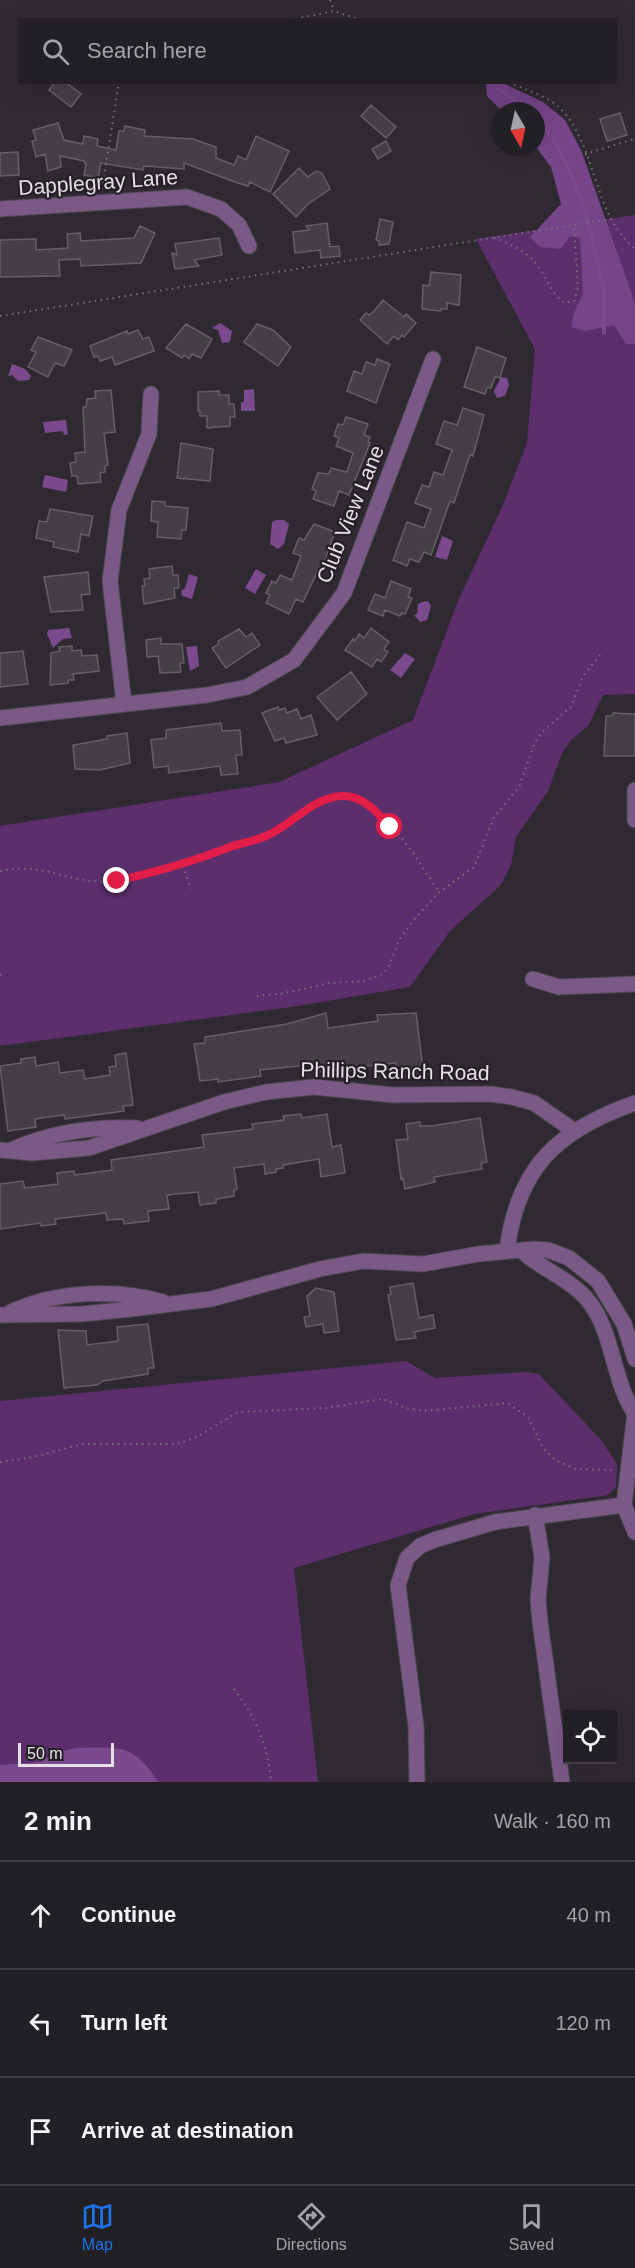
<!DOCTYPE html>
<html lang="en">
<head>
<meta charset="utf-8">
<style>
	:root { --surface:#232025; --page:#2f2d32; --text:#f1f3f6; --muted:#a3a3a7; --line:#403e42; --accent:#1a73e8 }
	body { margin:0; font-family:Arial,sans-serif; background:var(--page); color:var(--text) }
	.controls { position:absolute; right:18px; bottom:18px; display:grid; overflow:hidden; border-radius:0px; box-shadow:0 6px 24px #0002 }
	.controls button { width:54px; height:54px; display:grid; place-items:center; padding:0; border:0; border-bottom:2px solid var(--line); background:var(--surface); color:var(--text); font:30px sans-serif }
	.compass { position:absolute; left:491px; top:102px; width:54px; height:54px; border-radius:50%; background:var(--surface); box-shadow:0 6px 24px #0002; rotate:171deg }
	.scale { position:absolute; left:18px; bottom:15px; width:96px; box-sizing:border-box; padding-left:6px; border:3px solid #e4e0e5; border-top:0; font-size:16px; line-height:21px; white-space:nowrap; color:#e4e0e5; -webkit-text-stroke:4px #252027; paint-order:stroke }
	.stop { position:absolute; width:18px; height:18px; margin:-14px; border:4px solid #e11d48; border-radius:50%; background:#fff }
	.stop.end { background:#e11d48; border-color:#fff; box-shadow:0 2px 6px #0008 }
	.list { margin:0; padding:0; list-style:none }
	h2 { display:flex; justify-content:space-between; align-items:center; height:78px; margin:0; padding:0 24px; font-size:26px }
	h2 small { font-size:20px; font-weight:400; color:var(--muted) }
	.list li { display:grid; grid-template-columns:39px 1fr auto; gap:18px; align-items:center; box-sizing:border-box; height:108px; padding:0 24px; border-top:2px solid var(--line) }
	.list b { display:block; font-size:22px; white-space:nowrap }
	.list em { font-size:20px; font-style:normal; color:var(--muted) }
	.icon { flex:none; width:33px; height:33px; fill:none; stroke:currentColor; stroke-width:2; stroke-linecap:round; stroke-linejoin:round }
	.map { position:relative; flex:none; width:635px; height:1782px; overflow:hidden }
	.search { position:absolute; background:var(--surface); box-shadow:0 6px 24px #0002; left:18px; right:18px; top:18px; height:66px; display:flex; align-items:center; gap:15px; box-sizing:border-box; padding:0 21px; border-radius:0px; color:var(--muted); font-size:22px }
	.sheet { height:402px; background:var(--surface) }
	nav { display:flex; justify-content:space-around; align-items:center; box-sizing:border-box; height:84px; border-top:2px solid var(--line); background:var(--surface); font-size:16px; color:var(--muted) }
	nav a { display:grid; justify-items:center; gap:3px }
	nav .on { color:var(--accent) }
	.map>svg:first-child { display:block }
	.green { fill:#5c2f6c }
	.forest { fill:#764489 }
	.water { fill:#7b498e }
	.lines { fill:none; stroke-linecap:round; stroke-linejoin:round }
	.stream { stroke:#7b498e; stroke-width:4 }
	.building { fill:#443f46; stroke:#645e66; stroke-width:1.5 }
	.minor-casing { stroke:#4c474e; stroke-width:17 }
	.path { stroke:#767177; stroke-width:2; stroke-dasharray:1.5 4.5; stroke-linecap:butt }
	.minor { stroke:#7a5987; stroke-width:15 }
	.route { stroke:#e11d48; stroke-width:8 }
	.labels { text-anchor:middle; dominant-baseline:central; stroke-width:4.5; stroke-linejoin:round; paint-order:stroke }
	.street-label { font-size:21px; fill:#e4e0e5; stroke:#252027 }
</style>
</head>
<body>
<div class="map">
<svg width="635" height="1782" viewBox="0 0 635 1782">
	<rect width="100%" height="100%" fill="#2f2a31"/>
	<!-- green -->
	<path class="green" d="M635,215V694L603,695L588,726L571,740L562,753L548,791L516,837L511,865L501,885L450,931L410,987L298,1006L0,1046V826L279,782L413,720L458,601L503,505L527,443L535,349L476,239Z
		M406,1361L435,1378L527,1372L539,1374L601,1440L617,1464L616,1487L608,1495L474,1514L294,1568L318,1782H0V1401Z"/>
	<!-- forest -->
	<path class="forest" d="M486,83H503L543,102L565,120L581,150L635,303V344H626L614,325L585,331L571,327L574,313L583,293L580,238L570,236L561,249L540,247L530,237L561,204L551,167L536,147V111H502L487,96Z"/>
	<!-- water -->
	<path class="water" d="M220,323L232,331L230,342L222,343L218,330L212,328Z
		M12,364L25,369L31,376L29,380L18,381L12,375L8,376Z
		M501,377L507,378L509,385L505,396L497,398L494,391Z
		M254,389L255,411H241V402H244V390Z
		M66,420L68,434L64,435L63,431L45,433L43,422Z
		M45,475L68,480L66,492L42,487Z
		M276,520H284L289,524L284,544L278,549L270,544L272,522Z
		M442,536L453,541L447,560L435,557Z
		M256,569L266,575L255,594L245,588Z
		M189,574L198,577L192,599L182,596L181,591L185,588Z
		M425,601L429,602L431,606L427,620L420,622L414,615L417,614L418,604Z
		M69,628L72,638L63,639L53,648L47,634L48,630Z
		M197,646L199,666L190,671L186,647Z
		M405,653L415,659L401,678L390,670Z
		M77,1748C119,1747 135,1744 158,1782H0V1765L41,1762L54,1753Z"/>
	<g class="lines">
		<!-- stream -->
		<path class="stream" d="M499,89L531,111
			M536,116C562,148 576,182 588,221
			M588,223L604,289V333"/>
	</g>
	<!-- building -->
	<path class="building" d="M55,82H65L81,94L71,107L49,90Z
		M371,105L396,127L386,138L361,116Z
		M620,113L627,135L607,141L600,119Z
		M58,123L64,140L83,144L84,136L98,139L97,146L116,150L119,131H124L125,126L145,130L144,136L193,139L216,147V158L234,165L238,156L246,160L256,136L289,151L270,192L250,182L248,186L235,182L184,163V169L144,166L143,170L101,163L98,178L84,175L86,164L84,161L60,156L61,167L48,171L45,154L36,157L32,141L36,140L33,130Z
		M386,141L391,151L378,159L372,149Z
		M18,152L19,175L0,176V153Z
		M299,168L308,177L316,171L322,173L330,189L308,204L296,217L273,194Z
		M380,219L393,222L389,244L379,245V241L376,240Z
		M327,223L330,247L339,246L340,256L321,258L320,250L295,253L293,232L309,230L306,226Z
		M140,226L155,233L141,263L81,266L80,259L59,260L60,276L0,277V240L36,239V250L68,248L67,234L80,233L81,241L134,238Z
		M219,238L222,255L194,260L199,266L175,269L172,253L177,255L175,244Z
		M431,272L461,275L459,305L447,303V309H441V311L422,309L423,285L429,286Z
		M383,300L404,317L406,314L416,323L404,337L402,335L398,340L394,336L387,344L360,320L366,313L369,315L374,311Z
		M186,324L212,339L201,358L192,354L189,359L184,355L182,358L166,348Z
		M257,324L273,330L291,347L278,366L244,342Z
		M138,330L143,339L149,337L154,351L115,365L112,357L100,361L98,356L94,357L90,346L127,331L128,334Z
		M38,337L72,350L64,366L55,363L48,377L28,367L36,352L31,350Z
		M477,347L506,358L500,378L495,377L491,388H487L485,394L464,387Z
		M377,359L390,364L376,403L347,391L354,371L362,374L366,362L375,365Z
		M111,390L115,432L104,433L108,465L105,466V472L100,473L101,482L78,484L77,476H72L70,463L76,462L75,453L85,452L83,407H86L87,399L96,398L95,391Z
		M219,391V395H229V404H234L235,417H230V426L207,428V416H200V411H198V392Z
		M463,408L484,415L473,456L470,455L454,503L450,501L431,555L424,552L419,562L410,559L407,566L393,560L407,522L424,528L431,509L415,503L422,485L429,487L434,472L443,475L452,450L436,444L444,421L457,425Z
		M346,417L368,424L364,435L370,437L368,442L370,443L349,495L339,491L334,506L313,499L316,491L312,489L318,473L329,474L331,468L347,472L353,453L336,446L339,438L334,436L338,424L343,425Z
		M181,443L213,449L210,481L177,478Z
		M152,501L165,502V506L188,508L186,530H182L181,539L157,537L158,522L151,521Z
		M50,509L93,516L89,536L81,534L78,552L53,547L54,542L36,538L39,521L47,522Z
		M314,524L335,532L321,571L318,570L303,602L296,599L289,614L266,603L270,595L266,593L272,581L276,583L280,575L292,580L301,556L293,553L299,538L304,540Z
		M172,566L173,575H178L179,588H174L175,598L144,604L142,586H145L144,579L150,578L149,569Z
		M88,572L90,594L81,595L83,610L51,612L44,577Z
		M391,581L411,589L408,597L412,598L405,614L402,613L400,616L385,610L383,616L368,610L375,594L385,598Z
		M371,628L389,642L384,649L388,652L381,662L377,659L372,667L345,650L353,639L355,641L359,634L364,638Z
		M239,629L246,637L252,633L260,645L226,668L212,648L219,644L218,641Z
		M161,638V644H182L184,663H180L181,672L160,673L158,656L147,657L146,640Z
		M72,646V651L81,650L82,656L97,655L99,671L73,674L74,680H68V683L50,685L51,653L60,651L59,647Z
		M23,651L28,684L0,687V653Z
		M351,672L367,694L337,720L317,697Z
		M278,707L279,710L285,708L287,713L297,709L301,719L311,715L317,735L286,743L284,738L275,741L262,713Z
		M613,713L635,714V756H604L606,716H612Z
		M221,723L222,731L240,730L242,755H236L238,774L221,775L220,766L169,773L168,766L154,768L151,740L166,738V730Z
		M127,733L130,763L100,770L75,769L73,745L107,739V736Z
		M326,1013L328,1028L378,1021L377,1015L416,1013L424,1077H398L396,1063L356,1067L357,1070L341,1072V1070L319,1072L318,1064L260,1070L261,1076L218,1082V1079L200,1081L194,1044L205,1043V1037L287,1024Z
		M126,1053L133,1105L123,1106L124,1111L65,1119L64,1115L35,1119L36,1127L8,1131L0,1066L21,1063V1059L35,1057L36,1066L58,1062L60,1073L83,1070L85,1079L110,1075L109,1067L116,1066L115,1055Z
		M301,1114L302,1118L327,1114L332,1147L341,1145L345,1173L321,1177L319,1159L283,1165V1168L276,1169V1172L265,1174L264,1164L234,1168L237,1189L234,1190V1196L216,1199V1203L200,1205L198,1192L167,1195L169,1209L148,1211L149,1221L124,1224L123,1219L107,1220L106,1213L55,1219L56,1224L41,1226L40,1223L0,1229V1184L23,1181L25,1188L58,1184L57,1173L74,1171L75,1175L112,1170L111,1160L204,1147L202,1135L253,1129L252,1124L284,1120L283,1116Z
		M480,1118L487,1162L481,1163L482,1169L434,1177L435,1182L405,1189L403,1178L401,1179L396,1140L408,1139L406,1124L420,1122V1126H431Z
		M413,1283L419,1318L433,1315L435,1328L414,1332L416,1338L396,1340L388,1295L391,1294L390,1287Z
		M316,1288L334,1292L339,1331L324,1333L323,1324L306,1327L304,1317L310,1316L307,1296Z
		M148,1324L154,1368H148V1374L103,1381L97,1385L64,1388L58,1330L86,1331L87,1345L118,1341L117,1327Z"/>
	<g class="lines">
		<!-- minor casing -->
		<g class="minor-casing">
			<path id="minor" d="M0,209L187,197L221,209L239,225L249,246
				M124,704L110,581L119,510L149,434L151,394
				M0,718L207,695L247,687L294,660L344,593L433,359
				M635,790V820
				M533,979L559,987L635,984
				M0,1150L32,1153L89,1148L224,1102L266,1092L314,1087L393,1095L491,1094L512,1097L534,1103L573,1130
				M11,1150C51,1132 93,1126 137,1128
				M507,1251C517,1167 558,1130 635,1103
				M522,1251C541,1269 568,1278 586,1298C614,1330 611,1378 635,1414
				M11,1312C55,1291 116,1288 163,1302
				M0,1315L82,1314L131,1309L211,1299L320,1269L363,1261L423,1264L478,1254L534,1249L548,1250L569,1258L598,1281L624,1324L635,1359
				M635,1413L624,1505L635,1532
				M535,1515L542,1557L538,1599L540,1622L562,1782
				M417,1782L416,1726L398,1585L407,1558L420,1546L434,1540L495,1522L624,1505"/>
		</g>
		<!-- path -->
		<path class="path" d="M330,0L334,11
			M290,20L334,11L361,20
			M509,82C524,90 547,96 559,107C598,146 591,212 635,249
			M585,154L635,139
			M102,189L119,82
			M494,238C513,245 529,252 540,269C549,282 552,295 565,303L574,301L578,288L574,225
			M0,316L611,219
			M183,866L191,889
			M0,871C43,863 56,878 94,881C123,884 156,874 184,865C200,860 215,852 230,847C243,843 257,841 270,834C294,821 320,791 350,796C384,803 421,865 439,892
			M0,974L3,976
			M257,996L285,993L330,983L364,981L383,974L389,966L399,940L413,921L439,892L474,867L494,817L519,787L535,742L545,729L571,707L583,676L602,653
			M0,1462L29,1458L83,1444H177L197,1437L238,1412L325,1408L383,1399L406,1408L424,1411L507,1403L528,1417L543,1448L555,1460L576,1469L614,1470
			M234,1689C256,1718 268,1745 271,1782"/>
		<!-- minor -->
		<use href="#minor" class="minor"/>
	</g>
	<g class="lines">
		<!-- route -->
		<path class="route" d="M117,881C155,872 190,863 227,848C239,843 253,842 266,836C292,825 313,797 342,796C363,795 378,813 390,827"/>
	</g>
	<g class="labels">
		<!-- street labels -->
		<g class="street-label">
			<text transform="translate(98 182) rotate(-4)">Dapplegray Lane</text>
			<text transform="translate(350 514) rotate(-68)">Club View Lane</text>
			<text transform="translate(395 1071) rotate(1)">Phillips Ranch Road</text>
		</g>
	</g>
</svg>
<div class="controls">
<button><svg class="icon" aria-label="locate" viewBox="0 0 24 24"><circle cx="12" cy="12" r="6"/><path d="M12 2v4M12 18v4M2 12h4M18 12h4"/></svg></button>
</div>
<svg class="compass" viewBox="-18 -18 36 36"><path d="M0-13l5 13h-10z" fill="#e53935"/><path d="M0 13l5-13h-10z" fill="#a3a3a7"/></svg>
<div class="scale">50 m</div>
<div class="stop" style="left:390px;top:827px"></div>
<div class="stop end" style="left:117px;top:881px"></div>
<div class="search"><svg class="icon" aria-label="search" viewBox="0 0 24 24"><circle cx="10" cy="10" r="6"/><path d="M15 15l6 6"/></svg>Search here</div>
</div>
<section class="sheet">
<h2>2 min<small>Walk · 160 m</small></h2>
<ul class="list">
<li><svg class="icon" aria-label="ahead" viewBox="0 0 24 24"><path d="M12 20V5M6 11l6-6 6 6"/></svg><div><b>Continue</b></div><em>40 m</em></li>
<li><svg class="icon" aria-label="left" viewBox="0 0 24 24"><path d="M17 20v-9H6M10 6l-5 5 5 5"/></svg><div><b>Turn left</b></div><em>120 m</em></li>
<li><svg class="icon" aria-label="arrive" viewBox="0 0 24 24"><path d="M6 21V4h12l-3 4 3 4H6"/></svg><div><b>Arrive at destination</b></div></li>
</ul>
</section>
<nav>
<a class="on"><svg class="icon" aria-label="map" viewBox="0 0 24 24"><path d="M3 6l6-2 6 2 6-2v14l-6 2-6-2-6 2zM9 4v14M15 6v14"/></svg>Map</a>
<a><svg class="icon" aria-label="directions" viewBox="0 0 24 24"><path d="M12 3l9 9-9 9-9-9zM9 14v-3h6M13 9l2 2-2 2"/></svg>Directions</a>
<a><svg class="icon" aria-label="saved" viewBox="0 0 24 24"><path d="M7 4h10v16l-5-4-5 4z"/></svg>Saved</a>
</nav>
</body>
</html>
